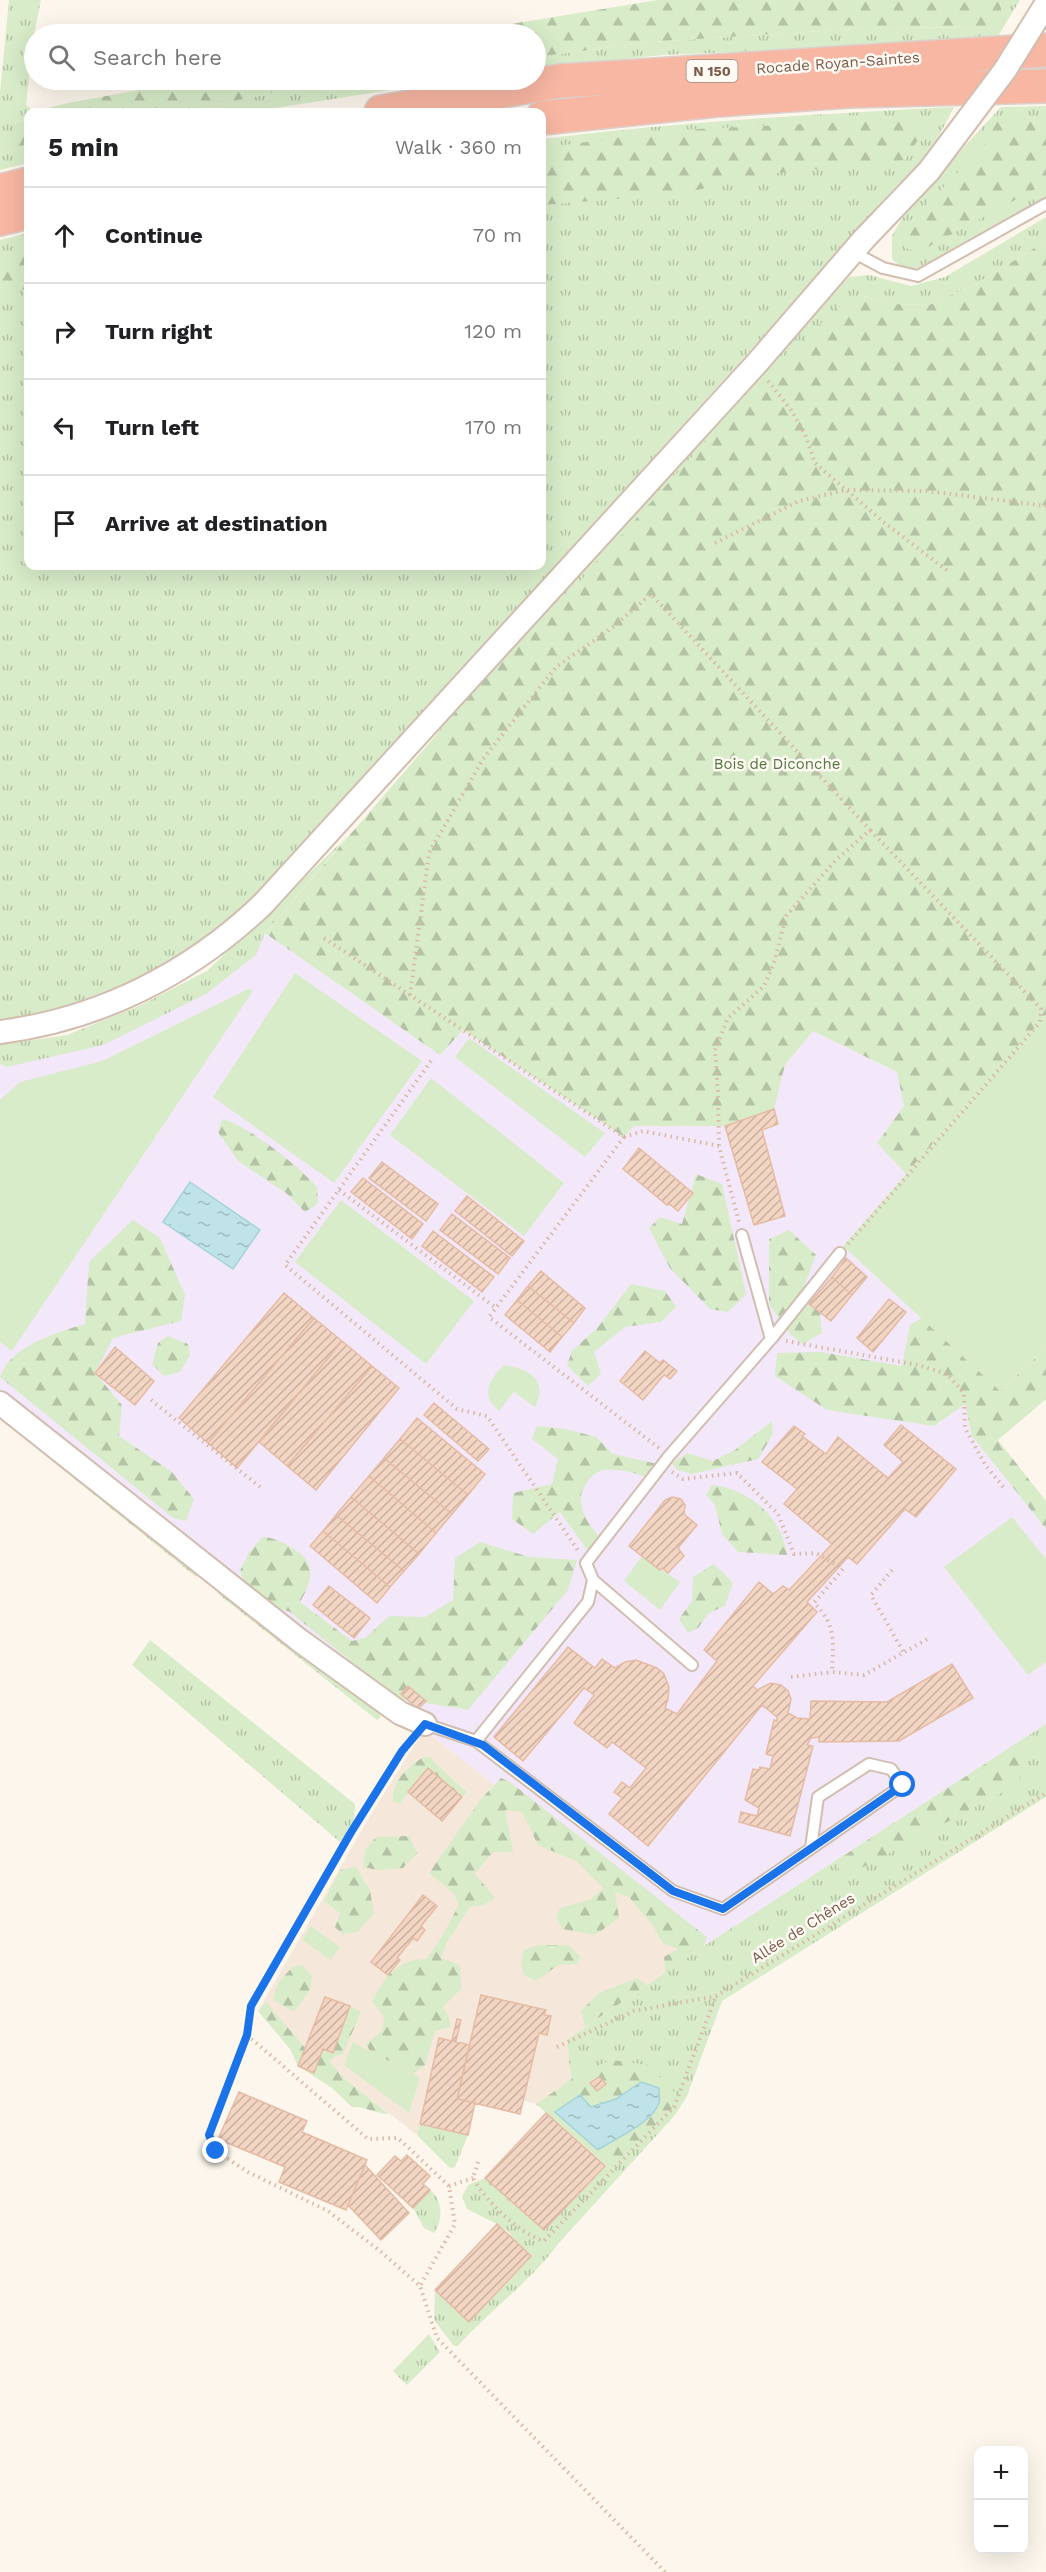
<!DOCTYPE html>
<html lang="en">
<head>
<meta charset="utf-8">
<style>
	:root { --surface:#fff; --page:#f6f6f6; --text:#202124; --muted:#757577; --line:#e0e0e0 }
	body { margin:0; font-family:"Work Sans",sans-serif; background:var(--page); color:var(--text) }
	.controls { position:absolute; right:18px; bottom:18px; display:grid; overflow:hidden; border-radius:12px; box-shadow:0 6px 24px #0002 }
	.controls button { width:54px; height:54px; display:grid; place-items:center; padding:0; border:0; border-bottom:2px solid var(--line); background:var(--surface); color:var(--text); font:30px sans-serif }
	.stop { position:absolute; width:18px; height:18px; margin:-14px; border:4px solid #1a73e8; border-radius:50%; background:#fff }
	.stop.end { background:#1a73e8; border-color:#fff; box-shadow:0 2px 6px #0008 }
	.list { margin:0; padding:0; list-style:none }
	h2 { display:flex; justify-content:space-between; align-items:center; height:78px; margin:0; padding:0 24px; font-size:26px }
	h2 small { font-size:20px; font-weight:400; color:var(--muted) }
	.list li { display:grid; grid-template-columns:39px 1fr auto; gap:18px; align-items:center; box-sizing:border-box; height:96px; padding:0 24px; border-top:2px solid var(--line) }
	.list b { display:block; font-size:22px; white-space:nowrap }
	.list em { font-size:20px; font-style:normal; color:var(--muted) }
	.icon { flex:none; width:33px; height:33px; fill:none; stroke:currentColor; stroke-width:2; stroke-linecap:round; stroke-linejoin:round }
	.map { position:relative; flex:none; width:1046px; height:2572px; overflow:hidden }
	.search { position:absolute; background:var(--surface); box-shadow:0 6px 24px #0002; left:24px; top:24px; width:522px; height:66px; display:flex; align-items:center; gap:15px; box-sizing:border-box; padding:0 21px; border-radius:33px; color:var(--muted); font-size:22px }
	.panel { position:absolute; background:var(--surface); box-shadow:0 6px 24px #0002; left:24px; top:108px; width:522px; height:462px; border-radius:12px }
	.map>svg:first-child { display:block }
	.residential { fill:#f5e8da }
	.education { fill:#f3e8fa }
	.grass { fill:url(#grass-tufts) }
	.forest { fill:url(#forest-firs) }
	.green { fill:#d8ecc9 }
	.water { fill:url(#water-ripples); stroke:#a5d3da; stroke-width:1.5 }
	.building { fill:url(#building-hatch); stroke:#e6bba3; stroke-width:1.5 }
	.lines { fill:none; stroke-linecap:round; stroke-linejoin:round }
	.lane-casing { stroke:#d1beb0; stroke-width:14 }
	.street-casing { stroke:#d1beb0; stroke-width:26 }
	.highway-casing { stroke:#dad1cd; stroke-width:36 }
	.path { stroke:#d9b8a5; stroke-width:4; stroke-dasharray:1.5 4.5; stroke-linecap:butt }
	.lane { stroke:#fff; stroke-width:10 }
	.street { stroke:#fff; stroke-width:22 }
	.highway { stroke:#f7b7a3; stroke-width:33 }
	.street-bridge-casing { stroke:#d1beb0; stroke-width:26; stroke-linecap:butt }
	.street-bridge { stroke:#fff; stroke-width:22 }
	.route { stroke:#1a73e8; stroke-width:8 }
	.labels { text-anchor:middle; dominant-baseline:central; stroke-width:5; stroke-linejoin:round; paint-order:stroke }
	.shield { fill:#fffaf3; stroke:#a28b7f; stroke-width:1.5 }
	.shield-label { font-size:14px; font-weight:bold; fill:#7a5c4d }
	.street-label { font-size:15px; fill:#7a5c4d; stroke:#fffaf3 }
	.park-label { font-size:15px; fill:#537a41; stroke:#fffaf3 }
</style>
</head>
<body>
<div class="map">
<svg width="1046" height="2572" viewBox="0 0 1046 2572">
	<defs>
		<pattern id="grass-tufts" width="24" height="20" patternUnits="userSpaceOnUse" patternTransform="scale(1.5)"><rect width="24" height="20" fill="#d8ecc9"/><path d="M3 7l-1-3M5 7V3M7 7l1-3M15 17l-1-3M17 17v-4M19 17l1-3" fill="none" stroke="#b4c2a5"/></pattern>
		<pattern id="forest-firs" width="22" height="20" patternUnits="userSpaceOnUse" patternTransform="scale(1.5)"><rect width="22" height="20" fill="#d8ecc9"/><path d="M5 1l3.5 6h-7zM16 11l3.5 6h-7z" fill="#b4c2a5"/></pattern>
		<pattern id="water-ripples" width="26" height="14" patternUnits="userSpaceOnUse" patternTransform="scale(1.5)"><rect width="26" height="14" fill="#bfe3e8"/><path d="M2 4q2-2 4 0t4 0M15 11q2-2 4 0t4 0" fill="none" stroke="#a0bbbe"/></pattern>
		<pattern id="building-hatch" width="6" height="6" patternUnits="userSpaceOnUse" patternTransform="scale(1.5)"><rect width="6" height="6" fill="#f3d5c3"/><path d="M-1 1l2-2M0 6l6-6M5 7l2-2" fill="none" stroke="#cab0a1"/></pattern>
	</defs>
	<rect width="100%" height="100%" fill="#fdf6ec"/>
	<!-- residential -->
	<path class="residential" d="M424,1730L704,1946L567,2040L571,2080L536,2104L432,2075L417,2135L258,2011L370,1816Z"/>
	<!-- education -->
	<path class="education" d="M265,933L440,1055L463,1030L624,1137L634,1126H725L774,1109L785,1065L813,1031L897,1072L905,1106L877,1143L906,1174L843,1246L1000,1391L1023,1417L992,1446L1046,1512V1724L704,1946L0,1403V1050L125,1025Z"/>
	<!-- grass -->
	<path class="grass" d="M9,0H41L34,34L26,105L34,112L63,104L54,112H28V119L16,121L7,151L28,147V163L0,170V93Z
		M1000,0H1020L995,41L663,55L536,68V57L650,42L868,28L1002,27Z
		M360,80H455L249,112H183L295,88Z
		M1046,106V198L918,268L901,267L892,259V236L901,220L937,176L1001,107Z
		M954,107L928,157L893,189L807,288L367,773L273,884L219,937L92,1006L0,1026V240L28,233V566H542V139C678,122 816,114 954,107Z
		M1046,217V241L979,282L929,305L892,304L859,295L574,588L548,607L792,336L849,277L869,275L911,286L945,277Z
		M348,836L265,933L256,955L206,994L103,1045L7,1067L0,1064V1045L67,1035L141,1005L207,971Z
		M0,1406L202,1569L196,1577L0,1419Z
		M224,1590L379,1713L381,1717L377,1720L217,1593Z
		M150,1640L355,1804L354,1822L340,1842L132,1665Z
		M1046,1724V1797L722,2001L687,2096L675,2115L558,2244C530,2282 489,2311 458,2346H454L434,2320L435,2290L470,2322L531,2256L509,2235L511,2234L497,2224L467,2209L462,2197L468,2185L485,2178L545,2230L604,2166L546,2113L613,2170L582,2072L571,2080L567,2040L704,1946Z
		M420,2124L468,2135L455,2167L450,2168L417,2135Z
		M430,2190C443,2199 443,2221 434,2233L424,2228L413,2208Z
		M429,2334L440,2352L407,2385L393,2371Z"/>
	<!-- forest -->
	<path class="forest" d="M658,0H1000L1003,27L868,28L650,42L536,57V34H449Z
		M193,80H360L295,88L183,112H54L63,104Z
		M1046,117V183L919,252L905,248L909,222L987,143L996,121Z
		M932,118L905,160L768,174L679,194L542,205V148L676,130Z
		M28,119V147L7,151L8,136L17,121Z
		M1046,241V1015L906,1174L877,1143L904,1106L897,1072L813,1031L785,1065L774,1109L725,1126H634L624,1137L463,1030L440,1055L265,933L437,734L489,663L548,607L574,588L759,382L837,308L859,295L892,304L929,305L979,282Z
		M28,246V288L0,296V255Z
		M222,1119C249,1126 297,1165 317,1187L318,1204L305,1212L286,1193L238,1161L218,1132Z
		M696,1174L722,1184L746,1294L728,1312L710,1309L670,1268L649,1228L660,1217L682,1224Z
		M133,1220L160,1238L185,1295L181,1321L113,1338L95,1373L122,1405L119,1436L172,1472L194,1499L186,1521L173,1518L0,1377C10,1346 56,1333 85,1324L89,1262Z
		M789,1230L816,1255L805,1284L820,1313L822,1333L803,1344L791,1335L769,1304V1239Z
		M631,1284L665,1291L676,1307L661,1322L625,1327L594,1352L601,1374L588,1386L567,1365L572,1351L598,1327Z
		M934,1311L1000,1391L1046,1348V1399L998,1440L1046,1501V1529L972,1436L965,1404L934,1426L827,1410L775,1376L777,1353L821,1352L902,1366L910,1325Z
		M168,1336L188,1344L190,1355L180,1372L164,1376L152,1364L158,1343Z
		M772,1421L773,1434L758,1459L692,1474L677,1470L672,1463L687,1453L713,1461L735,1450Z
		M537,1426L566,1429L596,1437L613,1454L662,1465L651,1480C641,1473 612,1467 600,1471C590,1475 580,1490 581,1501C582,1517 593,1530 603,1541L592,1556L560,1512L533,1534L512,1519L513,1493L552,1484L558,1459L532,1439Z
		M712,1485C749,1489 782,1517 787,1555L738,1552L722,1534L715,1505L706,1495Z
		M262,1537C271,1537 277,1540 285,1544C315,1559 316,1574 300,1602L352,1641L365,1638L389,1616L425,1617L453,1600L455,1558L480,1542L529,1557L577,1560L568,1590L468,1710L402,1699L358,1667L290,1612L256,1600L245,1587L240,1571L248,1554Z
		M714,1564L733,1583L725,1606L709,1613L698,1628L688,1633L679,1619L692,1601L693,1577Z
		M1019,1742L1028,1753L1018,1784L839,1880V1859Z
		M424,1757H431L434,1762L467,1792L462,1797L428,1768L400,1804L393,1801C391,1782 409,1765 424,1757Z
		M501,1778L510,1782L707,1937L704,1946L665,1973L664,1957L678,1949L663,1943L653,1926L629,1897L615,1892L619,1918L595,1935L563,1929L556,1918L560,1908L591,1899L603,1888L576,1861L538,1845L522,1812L505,1810L513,1852H493L475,1874L495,1898L483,1905L470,1907L447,1942L441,1958L460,1965L461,1989L443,2007L449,2017L451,2027L435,2031L425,2065L413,2074L370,2051L366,2044L382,2031L384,2017L372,2001C385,1976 397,1960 426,1959L441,1938L459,1905L454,1894L429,1873L481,1799Z
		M409,1836L417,1853L403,1868L378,1870L363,1867L365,1850L376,1837Z
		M356,1867L370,1890L374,1914L357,1932L342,1934L335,1927L340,1913L324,1901L340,1870Z
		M539,1945H568L581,1957L577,1964L558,1965L536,1981L524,1975L521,1963L524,1950Z
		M302,1965L312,1976L311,1988L294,2012L273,2000L277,1985L292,1967Z
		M637,1978L647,1985L585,2027L581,2011L599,1993Z
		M266,2002L305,2048L332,2053L350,2006L361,2012L343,2054L334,2057L330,2062L344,2078L389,2114C376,2114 365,2106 352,2107L332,2088L298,2066L290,2049L258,2011Z
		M611,2060L648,2065L678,2096L674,2107L613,2170L536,2104L582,2072Z"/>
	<!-- green -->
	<path class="green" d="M295,973L422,1061L334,1183L213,1097Z
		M248,989L253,991L12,1351L0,1342V1100L20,1082L102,1061Z
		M1046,1015V1348L1000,1391L843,1246Z
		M469,1038L605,1133L585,1157L455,1057Z
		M431,1078L564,1183L524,1236L390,1135Z
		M341,1200L474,1301L426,1364L295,1262Z
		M505,1365C529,1369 549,1380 535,1407L514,1392L499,1411C480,1395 489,1378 505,1365Z
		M1012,1517L1046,1559V1662L1028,1675L944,1567Z
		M642,1556L680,1582L660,1610L624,1581Z
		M311,1926L340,1947L331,1960L302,1940Z
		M353,2042L420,2078L409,2113L344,2065Z"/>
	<!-- water -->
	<path class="water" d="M190,1182L260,1230L233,1269L163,1222Z
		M641,2082L659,2088C659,2092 660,2099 659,2103C651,2124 617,2137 598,2150L555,2112L580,2095L591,2107L616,2099Z"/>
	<!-- building -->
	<path class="building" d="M774,1109L778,1124L762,1130L785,1216L754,1225L725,1126Z
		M639,1148L693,1193L678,1211L669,1204L667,1205L623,1169Z
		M382,1162L438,1204L426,1221L369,1178Z
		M363,1178L423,1224L412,1239L351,1192Z
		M467,1196L524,1241L512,1256L455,1211Z
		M452,1214L510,1258L498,1274L440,1230Z
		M433,1231L494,1277L482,1292L422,1246Z
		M846,1258L867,1277L852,1295L832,1277Z
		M541,1271L585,1308L574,1323L528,1286Z
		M832,1277L852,1295L831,1321L809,1304Z
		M528,1286L574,1323L562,1337L517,1300Z
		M284,1293L314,1318L208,1443L179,1418Z
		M889,1299L906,1312L873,1352L857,1338Z
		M517,1300L562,1337L550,1352L505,1315Z
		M314,1318L342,1341L237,1468L208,1443Z
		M342,1341L372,1366L287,1466L259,1442Z
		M115,1347L154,1381L135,1405L95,1373Z
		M645,1351L660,1363L663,1360L677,1371L670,1379L664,1375L643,1400L620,1381Z
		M372,1366L399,1388L316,1490L287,1466Z
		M434,1403L489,1449L478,1461L424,1415Z
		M417,1418L485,1474L468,1495L400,1439Z
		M901,1425L956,1469L916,1517L905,1509L857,1564L848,1557L807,1602L817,1612L753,1686L757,1690L771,1683L781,1685L788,1691L791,1699L788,1713L797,1718L810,1719L811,1701L887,1702L952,1664L973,1698L899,1741L819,1742V1737L811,1738L807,1745L813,1746L790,1836L739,1822L741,1812L757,1816L759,1808L745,1800L753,1769L759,1770L760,1767L770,1769L773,1756L766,1754L774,1720L777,1721V1717L762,1705L648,1846L609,1814L622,1798L614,1792L622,1782L630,1788L646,1768L612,1742L607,1748L574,1723L594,1695L584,1688L523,1761L494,1737L568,1647L595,1668L602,1659L615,1668L625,1662L636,1660L657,1668L664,1674L669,1687L668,1699L665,1708L677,1714L717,1661L704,1650L759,1582L773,1594L783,1586L789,1590L832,1544L784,1504L797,1489L762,1462L794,1426L805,1434L802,1436L826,1454L838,1437L888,1478L903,1462L884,1445Z
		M400,1439L468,1495L452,1514L384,1458Z
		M384,1458L452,1514L436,1533L369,1476Z
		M369,1476L436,1533L419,1554L351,1497Z
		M351,1497L419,1554L404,1571L336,1515Z
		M672,1497L681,1499L685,1505L684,1514L697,1525L678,1548L684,1556L668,1573L662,1568L660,1570L629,1546L665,1500Z
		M336,1515L404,1571L390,1587L323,1531Z
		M323,1531L390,1587L377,1603L310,1546Z
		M329,1586L370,1618L354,1638L313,1605Z
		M408,1686L426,1701L418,1709L401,1694Z
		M428,1768L462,1797L442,1821L408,1792Z
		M423,1895L437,1906L421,1926L425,1930L417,1941L413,1938L397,1958L400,1960L388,1975L371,1962Z
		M481,1995L546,2010L544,2015L551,2016L547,2035L539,2033L520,2114L457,2099Z
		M325,1997L350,2006L333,2053L323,2049L314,2073L298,2066Z
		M457,2019L461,2020L456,2041L452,2040Z
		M439,2038L470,2045L457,2099L475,2103L468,2135L420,2124Z
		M599,2077L606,2084L597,2091L590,2083Z
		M239,2092L307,2121L302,2132L367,2160L346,2210L279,2182L285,2167L218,2139Z
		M546,2113L605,2166L544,2230L485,2178Z
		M407,2155L430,2176L423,2184L430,2190L413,2208L377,2175L395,2156L401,2161Z
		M365,2165L409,2213L381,2240L348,2205Z
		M497,2224L531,2256L469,2322L435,2290Z"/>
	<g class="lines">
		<!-- lane casing -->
		<g class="lane-casing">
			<path id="lane" d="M853,252L883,268L918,276L1046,204
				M771,1339L840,1253
				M593,1580L586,1563L669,1456L771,1339L742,1235
				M425,1724L476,1741L588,1602L593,1580L692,1665
				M476,1741L673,1891L723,1909L903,1785L891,1769L869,1764L818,1797L811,1848"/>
		</g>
		<!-- street casing -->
		<g class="street-casing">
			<path id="street" d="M0,1032C100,1019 190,974 263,904L757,363L864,239L929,171
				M0,1403L299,1640L400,1713L425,1724"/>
		</g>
		<!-- highway casing -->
		<g class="highway-casing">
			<path id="highway" d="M381,112L560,81L1046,50
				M542,118L717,100L849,91L1046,86
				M0,191L28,184
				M0,219L28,212"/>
		</g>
		<!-- path -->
		<path class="path" d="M768,381L791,410L805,434L815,463L886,524L948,571
			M715,543L799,501L846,490L927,491L1046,506
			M324,938L624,1137L489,1317L659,1448
			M410,995L429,853L483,759L556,667L613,627L651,594L870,830L836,860L786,916L774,963L764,986L728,1018L715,1050L718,1092L719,1146
			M431,1061L285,1265L457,1409L487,1416L579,1552
			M624,1137L643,1131L719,1146L739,1222
			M339,1190L496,1308
			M848,1244L1040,1022L1041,1009L870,830
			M786,1341L918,1365L947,1374L964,1393L965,1428L986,1466L1004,1488
			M151,1400L260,1487
			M672,1472L683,1479L737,1473L778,1514L794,1554L816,1553L843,1569L814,1603C837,1625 833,1643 832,1672L864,1675L931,1637
			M892,1570L871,1595L904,1653
			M791,1677L832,1672
			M413,1739L350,1834L251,2006L247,2035L209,2135L216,2151L248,2172L328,2211L380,2251L420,2286L437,2338L665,2572
			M247,2035L368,2139L398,2138L449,2186L455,2224L420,2286
			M557,2047L634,2011L716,1996L1046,1793
			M478,2162L473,2178C486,2201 518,2233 544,2241L674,2107L716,1996
			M449,2186L473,2178"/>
		<!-- lane -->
		<use href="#lane" class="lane"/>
		<!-- street -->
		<use href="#street" class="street"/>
		<!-- highway -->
		<use href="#highway" class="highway"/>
		<!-- street-bridge casing -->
		<g class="street-bridge-casing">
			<path id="street-bridge" d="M929,171L1005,70L1046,4"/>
		</g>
		<!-- street-bridge -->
		<use href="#street-bridge" class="street-bridge"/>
	</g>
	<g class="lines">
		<!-- route -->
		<path class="route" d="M216,2151L209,2135L247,2035L251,2006L350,1834L402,1751L425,1724L483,1745L673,1891L723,1909L903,1785"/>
	</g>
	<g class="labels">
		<!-- shield labels -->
		<rect class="shield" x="686.5" y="60" width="51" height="22" rx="4.5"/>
		<g class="shield-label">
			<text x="712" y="71">N 150</text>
		</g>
		<!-- street labels -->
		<g class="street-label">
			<text transform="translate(838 63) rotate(-4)">Rocade Royan-Saintes</text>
			<text transform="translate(803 1928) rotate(-32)">Allée de Chênes</text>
		</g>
		<!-- park labels -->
		<g class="park-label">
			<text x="777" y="764">Bois de Diconche</text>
		</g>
	</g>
</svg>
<div class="controls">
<button>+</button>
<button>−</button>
</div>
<div class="stop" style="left:903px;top:1785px"></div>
<div class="stop end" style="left:216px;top:2151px"></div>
<div class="search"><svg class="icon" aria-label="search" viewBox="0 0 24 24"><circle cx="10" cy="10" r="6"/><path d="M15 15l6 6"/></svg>Search here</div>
<section class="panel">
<h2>5 min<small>Walk · 360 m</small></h2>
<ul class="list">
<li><svg class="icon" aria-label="ahead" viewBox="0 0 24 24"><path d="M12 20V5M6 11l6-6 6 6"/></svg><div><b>Continue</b></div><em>70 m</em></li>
<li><svg class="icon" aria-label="right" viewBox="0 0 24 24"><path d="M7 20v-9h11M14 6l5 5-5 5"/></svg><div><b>Turn right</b></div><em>120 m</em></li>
<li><svg class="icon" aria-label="left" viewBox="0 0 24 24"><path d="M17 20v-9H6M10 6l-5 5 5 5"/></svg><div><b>Turn left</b></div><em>170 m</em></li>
<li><svg class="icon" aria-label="arrive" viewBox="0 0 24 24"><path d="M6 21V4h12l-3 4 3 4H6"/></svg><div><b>Arrive at destination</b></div></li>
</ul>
</section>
</div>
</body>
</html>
